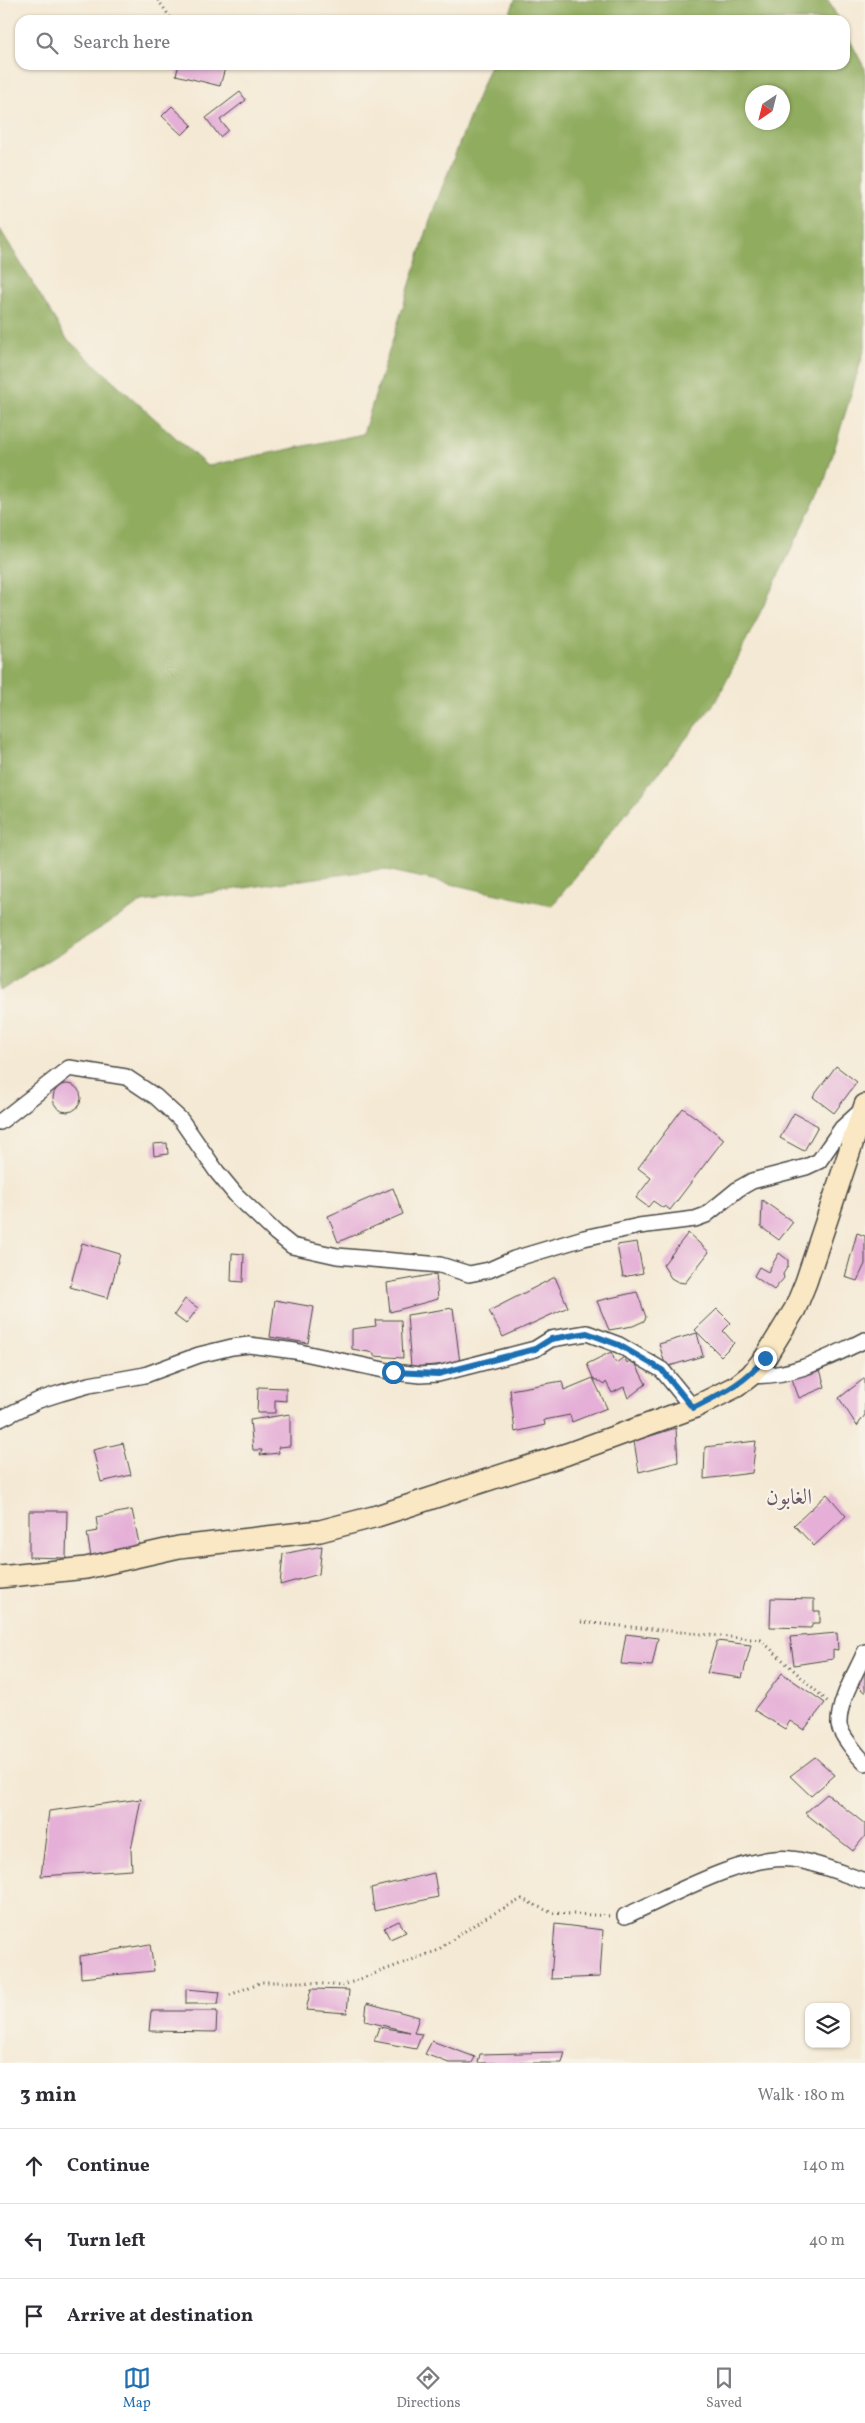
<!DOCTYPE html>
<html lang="en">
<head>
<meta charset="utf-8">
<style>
	:root { --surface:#fff; --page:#f7f7f7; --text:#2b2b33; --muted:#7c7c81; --line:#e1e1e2; --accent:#1f6fb2 }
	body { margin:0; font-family:Vollkorn,Amiri,serif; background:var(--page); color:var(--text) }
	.controls { position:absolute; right:15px; bottom:15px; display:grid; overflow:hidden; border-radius:10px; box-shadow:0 1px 4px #0004 }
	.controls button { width:45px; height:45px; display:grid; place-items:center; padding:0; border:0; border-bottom:1px solid var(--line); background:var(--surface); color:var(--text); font:25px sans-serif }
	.compass { position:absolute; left:745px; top:85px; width:45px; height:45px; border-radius:50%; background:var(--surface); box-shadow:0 1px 4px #0004; rotate:215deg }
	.stop { position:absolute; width:15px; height:15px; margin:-11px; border:4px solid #1f6fb2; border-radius:50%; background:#fff }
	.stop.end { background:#1f6fb2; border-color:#fff; box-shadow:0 1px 5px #0008 }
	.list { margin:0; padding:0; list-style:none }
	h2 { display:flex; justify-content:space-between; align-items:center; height:65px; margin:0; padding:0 20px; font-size:21px }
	h2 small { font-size:16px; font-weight:400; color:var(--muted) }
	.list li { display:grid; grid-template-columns:32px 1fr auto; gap:15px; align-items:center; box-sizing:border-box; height:75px; padding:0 20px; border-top:1px solid var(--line) }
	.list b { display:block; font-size:19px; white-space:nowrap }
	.list em { font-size:16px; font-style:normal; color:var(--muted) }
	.icon { flex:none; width:28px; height:28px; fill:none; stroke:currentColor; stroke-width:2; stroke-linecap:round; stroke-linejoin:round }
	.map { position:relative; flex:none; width:865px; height:2063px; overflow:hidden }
	.search { position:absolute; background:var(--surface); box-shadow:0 1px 4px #0004; left:15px; right:15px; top:15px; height:55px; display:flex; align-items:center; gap:12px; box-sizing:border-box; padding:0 18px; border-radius:15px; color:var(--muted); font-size:19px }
	.sheet { height:290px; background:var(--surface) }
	nav { display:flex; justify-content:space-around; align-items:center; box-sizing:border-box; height:70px; border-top:1px solid var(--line); background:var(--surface); font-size:14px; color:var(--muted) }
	nav a { display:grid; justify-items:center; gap:2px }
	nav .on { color:var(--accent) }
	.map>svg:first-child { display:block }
	.forest { fill:#90ac5e; stroke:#5e6c44; fill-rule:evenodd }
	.building { fill:#e5afd7 }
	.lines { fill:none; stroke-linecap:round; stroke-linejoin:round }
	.minor-casing { stroke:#494844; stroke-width:18 }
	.secondary-casing { stroke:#494844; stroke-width:24 }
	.path { stroke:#494844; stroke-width:3; stroke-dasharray:1 4; stroke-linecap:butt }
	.minor { stroke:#fff; stroke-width:15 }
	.secondary { stroke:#fae7c3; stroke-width:21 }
	.route { stroke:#1f6fb2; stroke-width:6 }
	.labels { text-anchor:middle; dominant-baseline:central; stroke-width:4.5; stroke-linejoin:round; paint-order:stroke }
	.quarter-label { font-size:22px; fill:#6c5967; stroke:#f7f3e8 }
</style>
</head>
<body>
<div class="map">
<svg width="865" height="2063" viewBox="0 0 865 2063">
	<rect width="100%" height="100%" fill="#f7f3e8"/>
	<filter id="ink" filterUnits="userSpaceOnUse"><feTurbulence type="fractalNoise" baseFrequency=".02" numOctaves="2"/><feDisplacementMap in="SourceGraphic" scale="10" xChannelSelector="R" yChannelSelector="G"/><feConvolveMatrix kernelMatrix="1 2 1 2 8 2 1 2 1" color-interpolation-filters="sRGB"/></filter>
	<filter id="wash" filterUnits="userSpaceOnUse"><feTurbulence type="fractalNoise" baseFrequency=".0096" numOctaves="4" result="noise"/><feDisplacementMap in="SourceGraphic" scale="20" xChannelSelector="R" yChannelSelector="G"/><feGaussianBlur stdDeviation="1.12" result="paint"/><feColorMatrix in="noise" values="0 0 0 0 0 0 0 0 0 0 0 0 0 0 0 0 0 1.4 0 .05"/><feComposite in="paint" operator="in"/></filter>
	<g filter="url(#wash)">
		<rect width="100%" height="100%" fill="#f4e9d4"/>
		<!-- forest -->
		<path class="forest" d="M515,0H828L839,20H507Z
			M845,31L865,69V348L824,483L717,700L552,906L382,869L142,902L0,991V229L66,338L207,466L363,434L433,211L490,65H845ZM752,92H782V122H752Z"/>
		<g id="blocks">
			<!-- building -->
			<path class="building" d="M179,65H215L225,68L220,86L176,75Z
				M240,92L246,100L220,120L228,130L220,137L206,118Z
				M172,106L192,125L182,135L162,116Z
				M836,1066L857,1082L834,1113L813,1097Z
				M53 1098a14 14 0 1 1 28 0a14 14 0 1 1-28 0Z
				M683,1108L724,1139L670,1210L665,1206L663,1208L653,1201L648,1207L636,1198L651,1178L638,1168Z
				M794,1113L818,1126L804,1151L780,1138Z
				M167,1143L168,1154L154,1156L153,1144Z
				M393,1188L403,1214L338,1242L328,1216Z
				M762,1200L793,1222L779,1240L761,1227Z
				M688,1233L709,1252L685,1283L678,1282L671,1278L663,1265Z
				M857,1233L865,1236V1264L857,1281L845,1277Z
				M637,1242L643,1273L623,1277L617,1245Z
				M82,1243L120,1254L108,1298L70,1287Z
				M232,1253L244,1254L243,1282L231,1281Z
				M779,1253L788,1260V1266L783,1274L784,1278L774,1290L754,1276L759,1267L768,1272Z
				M436,1274L438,1299L390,1312L387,1283Z
				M555,1277L568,1307L503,1337L489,1311Z
				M637,1292L646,1317L644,1321L633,1326L609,1330L597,1301Z
				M185,1299L198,1308L186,1324L174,1315Z
				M275,1300L314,1307L308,1343L270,1337Z
				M453,1308L460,1363L411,1367L407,1315Z
				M717,1309L731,1323L723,1331L734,1343L721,1356L695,1330Z
				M375,1320H401L403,1358L374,1356V1353L352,1349V1329L376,1326Z
				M697,1333L703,1356L666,1367L659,1344Z
				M611,1352L616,1363L624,1357L627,1363L633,1359L646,1384L628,1398L624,1387L612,1393L606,1382L604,1385L593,1378L587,1364Z
				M819,1366L825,1387L799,1398L792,1379Z
				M593,1378L607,1408L572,1422L570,1415L544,1420L545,1425L515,1432L510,1390L562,1381L564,1390Z
				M865,1378V1415L857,1426L839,1398Z
				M258,1387L286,1388V1401L275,1400V1413H257Z
				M290,1414V1446L278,1447L279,1453L260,1455L262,1450H253L250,1420Z
				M676,1428L678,1462L639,1472L634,1441Z
				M756,1441L752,1473L704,1479L705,1447Z
				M123,1443L131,1475L101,1482L93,1450Z
				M827,1494L846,1516L814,1546L794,1525Z
				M132,1510L140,1548L91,1557L87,1533L98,1531L96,1517Z
				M29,1511H67L66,1558L29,1557Z
				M322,1546L319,1574L280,1585L283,1554Z
				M771,1598L814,1599V1611H820V1623H813L811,1628L770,1627Z
				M837,1633L838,1650L833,1649V1659L794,1665L790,1637Z
				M626,1634L658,1638L652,1666L621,1664Z
				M717,1641L751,1645L742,1678L707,1673Z
				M782,1673L825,1703L804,1730L790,1721L785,1729L754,1710Z
				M865,1673V1693L855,1683Z
				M815,1757L835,1775L811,1796L790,1776Z
				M827,1794L865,1824V1836L853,1851L805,1813Z
				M141,1799L131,1850L132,1870L41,1876L49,1811Z
				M434,1873L438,1897L374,1911L371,1888Z
				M399,1921L406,1932L390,1939L384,1928Z
				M555,1924L603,1930L600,1977L551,1979Z
				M150,1944L154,1971L81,1978L80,1956Z
				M186,1989L220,1992L218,2004H186Z
				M311,1989L349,1990L347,2013L306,2010Z
				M367,2003L419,2017L414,2033L422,2034L416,2049L374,2041L379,2027L410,2032L365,2021Z
				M151,2011H217L216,2032L149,2031Z
				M432,2041L475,2057L472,2063H449L425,2054Z
				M565,2052L562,2063H478L480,2054Z"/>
		</g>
	</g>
	<g filter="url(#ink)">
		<use href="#blocks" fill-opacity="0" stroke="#494844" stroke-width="1"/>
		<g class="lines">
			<!-- minor casing -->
			<g class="minor-casing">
				<path id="minor" d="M0,1122L69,1068L126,1077L156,1097L181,1120L217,1172L236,1195L276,1233L292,1246L337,1256L440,1265L469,1274L489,1270L514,1259L584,1238L639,1226L695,1219L706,1215L738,1189L752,1181L806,1167L819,1161L842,1128L863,1109
					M751,1375C790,1379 831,1356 865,1340
					M0,1419L39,1400L61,1393L89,1385L145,1375L199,1355L232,1347L249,1345L295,1351L393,1372L420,1375L438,1374L535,1349L551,1339L587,1333L619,1345L662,1370L693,1408
					M865,1652C856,1673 838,1701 839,1725C840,1734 858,1756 865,1763
					M625,1916C669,1897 743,1854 791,1859C810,1860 846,1875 865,1881"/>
			</g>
			<!-- secondary casing -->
			<g class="secondary-casing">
				<path id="secondary" d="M0,1577L86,1568L179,1547L320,1531L377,1516L567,1454L693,1408L737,1386L751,1375L765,1358L795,1309L806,1282L865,1105"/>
			</g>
			<!-- path -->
			<path class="path" d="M158,0L170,17
				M581,1622L761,1640L828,1702
				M230,1995L261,1982H306L341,1986L436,1951L481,1920L522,1899L552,1913L612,1916"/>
			<!-- minor -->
			<use href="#minor" class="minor"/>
			<!-- secondary -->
			<use href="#secondary" class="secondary"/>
		</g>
	</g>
	<g class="lines" filter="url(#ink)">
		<!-- route -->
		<path class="route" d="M393,1372L438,1374L535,1349L551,1339L587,1333L619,1345L662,1370L693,1408C721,1394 744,1384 765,1358"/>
	</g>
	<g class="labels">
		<!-- quarter labels -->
		<g class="quarter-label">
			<text x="789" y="1498">الغابون</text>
		</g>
	</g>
</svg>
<div class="controls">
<button><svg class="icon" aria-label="layers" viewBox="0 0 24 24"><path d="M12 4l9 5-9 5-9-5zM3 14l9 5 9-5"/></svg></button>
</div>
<svg class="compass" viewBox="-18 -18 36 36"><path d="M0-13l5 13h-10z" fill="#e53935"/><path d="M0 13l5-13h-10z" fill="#7c7c81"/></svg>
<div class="stop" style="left:393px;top:1372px"></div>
<div class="stop end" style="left:765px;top:1358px"></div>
<div class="search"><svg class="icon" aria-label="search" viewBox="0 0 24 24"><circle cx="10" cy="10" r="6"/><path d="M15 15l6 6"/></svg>Search here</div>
</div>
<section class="sheet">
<h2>3 min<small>Walk · 180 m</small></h2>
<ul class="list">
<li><svg class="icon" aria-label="ahead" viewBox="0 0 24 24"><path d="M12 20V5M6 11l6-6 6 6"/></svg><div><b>Continue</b></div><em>140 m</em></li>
<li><svg class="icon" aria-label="left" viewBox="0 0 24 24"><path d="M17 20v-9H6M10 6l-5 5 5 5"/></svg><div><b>Turn left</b></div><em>40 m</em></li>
<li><svg class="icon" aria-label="arrive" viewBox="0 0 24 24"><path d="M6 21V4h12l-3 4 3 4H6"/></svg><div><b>Arrive at destination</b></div></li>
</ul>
</section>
<nav>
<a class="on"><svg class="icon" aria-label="map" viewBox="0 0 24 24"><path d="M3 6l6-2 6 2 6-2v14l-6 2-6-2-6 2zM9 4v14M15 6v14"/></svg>Map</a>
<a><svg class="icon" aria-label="directions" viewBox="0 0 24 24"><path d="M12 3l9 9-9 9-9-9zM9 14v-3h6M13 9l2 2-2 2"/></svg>Directions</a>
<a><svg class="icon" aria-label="saved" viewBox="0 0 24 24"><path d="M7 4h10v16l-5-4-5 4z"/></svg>Saved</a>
</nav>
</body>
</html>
